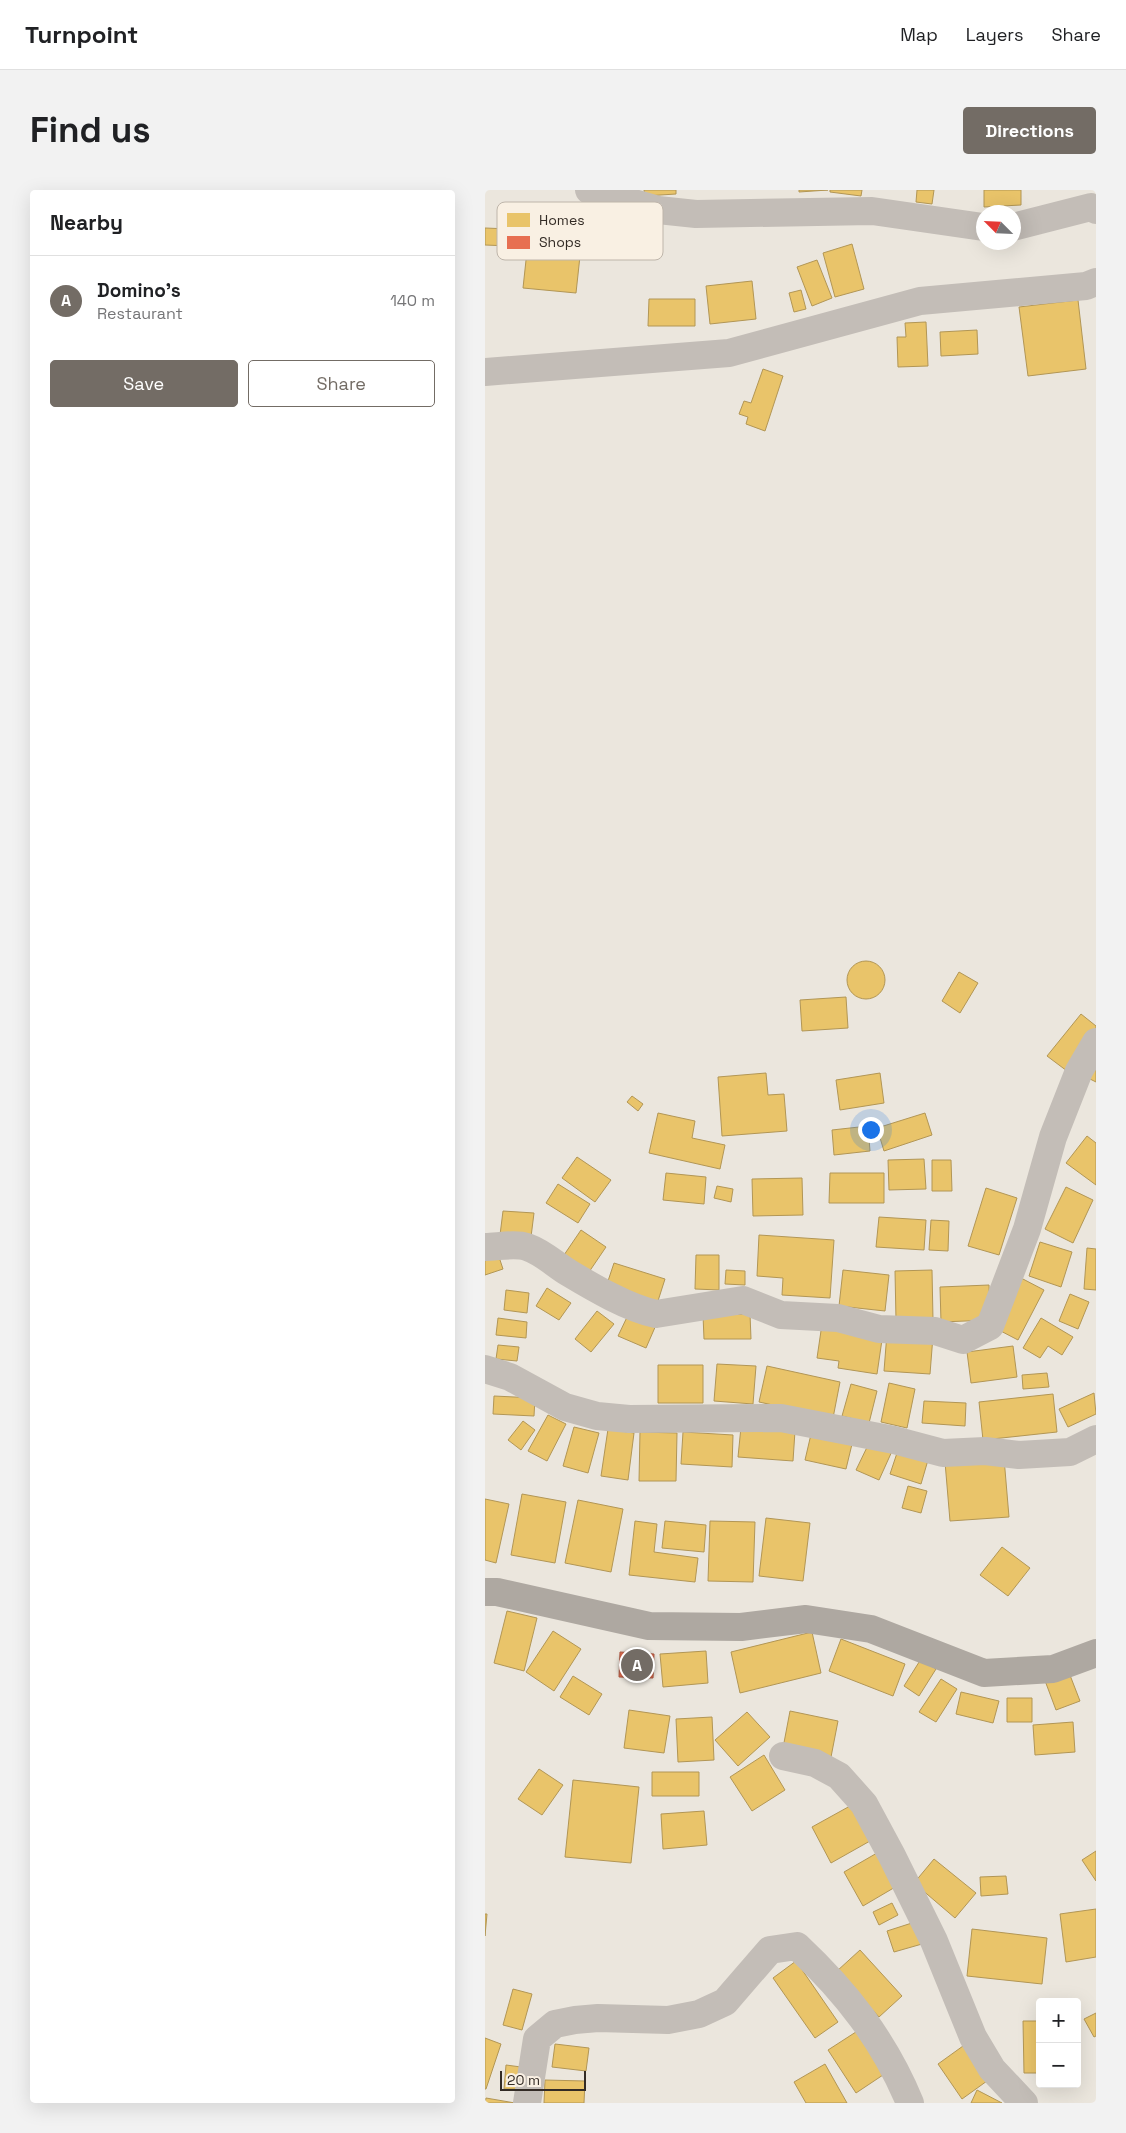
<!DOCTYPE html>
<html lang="en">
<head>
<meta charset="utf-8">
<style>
	:root { --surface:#fff; --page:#f2f2f2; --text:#202124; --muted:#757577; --line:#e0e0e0; --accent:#736c65 }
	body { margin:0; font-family:"Space Grotesk",sans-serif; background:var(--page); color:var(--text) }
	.controls { position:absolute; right:15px; bottom:15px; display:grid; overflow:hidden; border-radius:5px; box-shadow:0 5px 20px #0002 }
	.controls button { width:45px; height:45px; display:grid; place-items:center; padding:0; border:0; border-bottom:1px solid var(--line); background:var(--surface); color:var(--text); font:25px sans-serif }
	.compass { position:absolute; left:491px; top:15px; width:45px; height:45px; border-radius:50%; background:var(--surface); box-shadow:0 5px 20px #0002; rotate:294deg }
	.scale { position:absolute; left:15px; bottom:12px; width:86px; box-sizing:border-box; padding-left:5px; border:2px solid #332b25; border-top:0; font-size:14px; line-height:18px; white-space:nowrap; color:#332b25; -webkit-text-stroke:4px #f9f0e3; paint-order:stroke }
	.you { position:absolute; left:385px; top:939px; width:18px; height:18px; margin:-12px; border:4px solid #fff; border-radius:50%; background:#1a73e8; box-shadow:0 0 0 8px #1a73e833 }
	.badge { display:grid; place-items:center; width:32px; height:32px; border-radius:50%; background:var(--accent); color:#fff; font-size:16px; font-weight:700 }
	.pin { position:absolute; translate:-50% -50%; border:2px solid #fff; box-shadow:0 1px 5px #0006 }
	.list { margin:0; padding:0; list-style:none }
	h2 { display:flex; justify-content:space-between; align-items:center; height:65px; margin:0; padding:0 20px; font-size:21px }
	h2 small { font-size:16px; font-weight:400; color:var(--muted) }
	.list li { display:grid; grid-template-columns:32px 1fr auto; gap:15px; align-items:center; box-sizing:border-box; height:90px; padding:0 20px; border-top:1px solid var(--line) }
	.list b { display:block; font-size:19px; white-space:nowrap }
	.list p { margin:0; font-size:16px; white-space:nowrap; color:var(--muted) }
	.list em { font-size:16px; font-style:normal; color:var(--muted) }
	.actions { display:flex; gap:10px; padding:15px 20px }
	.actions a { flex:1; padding:11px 0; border:1px solid var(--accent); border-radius:5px; text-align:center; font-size:18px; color:var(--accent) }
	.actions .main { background:var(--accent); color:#fff }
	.map { position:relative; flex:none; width:611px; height:1913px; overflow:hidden; border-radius:5px }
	header { display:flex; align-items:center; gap:30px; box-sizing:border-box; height:70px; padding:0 25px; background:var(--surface); border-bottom:1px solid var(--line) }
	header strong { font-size:24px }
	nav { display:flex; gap:28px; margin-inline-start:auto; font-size:18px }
	.intro { display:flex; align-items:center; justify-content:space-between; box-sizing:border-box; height:120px; padding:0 30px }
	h1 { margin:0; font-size:35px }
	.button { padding:12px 22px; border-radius:5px; background:var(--accent); color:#fff; font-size:18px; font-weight:700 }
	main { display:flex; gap:30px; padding:0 30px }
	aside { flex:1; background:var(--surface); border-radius:5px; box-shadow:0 5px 20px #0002 }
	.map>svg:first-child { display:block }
	.homes { fill:#e9c46a; stroke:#b29655 }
	.shops { fill:#e76f51; stroke:#b15b44 }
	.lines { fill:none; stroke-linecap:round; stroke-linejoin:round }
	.minor { stroke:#c3bdb7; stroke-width:28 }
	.trunk { stroke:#aea8a1; stroke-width:28 }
	.key { fill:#f9f0e3; stroke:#beb5aa; stroke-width:1 }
	.key-label { font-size:14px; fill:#332b25 }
</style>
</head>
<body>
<header>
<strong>Turnpoint</strong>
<nav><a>Map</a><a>Layers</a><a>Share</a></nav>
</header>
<div class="intro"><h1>Find us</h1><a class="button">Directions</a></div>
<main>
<aside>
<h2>Nearby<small></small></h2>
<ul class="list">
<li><span class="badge">A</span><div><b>Domino's</b><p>Restaurant</p></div><em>140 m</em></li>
</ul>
<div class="actions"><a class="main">Save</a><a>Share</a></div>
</aside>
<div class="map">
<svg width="611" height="1913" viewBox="0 0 611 1913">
	<rect width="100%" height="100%" fill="#ebe6dd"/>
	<!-- homes -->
	<path class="homes" d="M159,0H191V4L160,6Z
		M314,0H343L314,2Z
		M345,0H377L376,6L345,2Z
		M432,0H449L447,14L431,12Z
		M499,0H536V15L499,17Z
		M0,38L25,39V56L0,55Z
		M367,54L379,99L350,107L338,63Z
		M42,61L95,66L91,103L38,98Z
		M332,70L347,108L327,116L312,77Z
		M267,91L271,129L225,134L221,96Z
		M316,100L321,119L309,122L304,103Z
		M164,109H210V136H163Z
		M593,110L601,179L543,186L534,117Z
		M441,132L443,176L413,177L412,147H421L420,133Z
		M492,140L493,164L456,166L455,142Z
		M278,179L298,186L280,241L261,234L263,227L254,224L259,211L266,213Z
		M362 790a19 19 0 1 1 38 0a19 19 0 1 1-38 0Z
		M474,782L493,793L475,823L457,811Z
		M361,807L363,838L317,841L315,810Z
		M596,824L611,836V845L582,881L562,866Z
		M611,874V892L603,888Z
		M281,883L283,905L299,904L302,941L237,946L233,887Z
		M395,883L399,913L355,920L351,890Z
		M147,906L158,914L153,921L142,912Z
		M173,923L210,931L207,948L240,955L235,979L164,963Z
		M440,923L447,945L399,961L392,938Z
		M383,936L385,961L349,965L347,940Z
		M602,946L611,953V995L581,973Z
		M92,967L126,990L110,1012L77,988Z
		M439,969L441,999L404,1000L403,970Z
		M447,970H466L467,1001H447Z
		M181,983L221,987L219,1014L178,1010Z
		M345,983H399V1013H344Z
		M317,988L318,1025L268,1026L267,989Z
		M73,994L105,1014L93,1033L61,1013Z
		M232,996L248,999L246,1012L229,1008Z
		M581,997L608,1010L588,1053L560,1039Z
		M501,998L532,1008L514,1065L483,1056Z
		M18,1021L49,1023L46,1047L15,1045Z
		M394,1027L441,1030L439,1060L391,1057Z
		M446,1030L464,1031L463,1061L444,1060Z
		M96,1040L121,1057L104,1082L79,1065Z
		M274,1045L349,1050L345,1108L297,1105L298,1088L272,1086Z
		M555,1052L587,1062L576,1097L544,1086Z
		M602,1058L611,1059V1100L599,1099Z
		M12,1061L18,1079L0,1085V1066Z
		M211,1065H234V1100L210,1099Z
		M129,1073L180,1089L172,1114L121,1097Z
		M241,1080L260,1081V1095L240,1094Z
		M358,1080L404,1085L400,1121L354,1116Z
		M447,1080L448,1130H411L410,1081Z
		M536,1088L559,1100L533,1150L510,1138Z
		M504,1095L505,1130L456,1132L455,1097Z
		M62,1098L86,1113L74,1130L51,1116Z
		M21,1100L44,1103L42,1123L19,1120Z
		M585,1104L604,1112L593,1139L574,1131Z
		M112,1121L129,1134L106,1162L90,1149Z
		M144,1123L171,1135L161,1158L133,1146Z
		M265,1124L266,1149H219L218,1125Z
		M13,1128L42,1132L41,1148L11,1145Z
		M556,1128L588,1147L577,1165L563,1156L555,1168L538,1158Z
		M337,1134L398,1143L392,1184L353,1178L354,1171L332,1168Z
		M402,1143L448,1146L445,1184L399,1181Z
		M13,1155L34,1157L32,1171L11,1169Z
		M528,1156L532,1187L486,1193L482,1162Z
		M232,1174L271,1176L268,1214L229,1211Z
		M173,1175H218V1213H173Z
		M282,1176L355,1192L348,1228L274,1212Z
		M562,1183L564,1197L538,1199L537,1185Z
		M404,1193L430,1199L422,1238L396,1232Z
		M366,1194L392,1201L384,1233L357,1226Z
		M609,1203L611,1224L583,1237L574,1219Z
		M568,1204L572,1242L498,1250L494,1212Z
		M9,1206L50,1208L49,1226L8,1224Z
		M439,1211L481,1213L480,1236L437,1233Z
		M63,1225L81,1234L62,1271L43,1261Z
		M38,1231L50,1240L36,1260L23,1250Z
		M89,1237L114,1243L103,1283L78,1276Z
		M256,1237L310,1241L308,1271L253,1267Z
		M123,1239L149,1243L143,1290L116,1286Z
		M327,1240L368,1250L361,1279L320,1270Z
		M155,1242L192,1243L191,1291H154Z
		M198,1242L248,1245L247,1277L196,1274Z
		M386,1249L408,1259L394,1290L371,1280Z
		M413,1260L443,1270L436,1294L405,1284Z
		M519,1268L524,1327L465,1331L460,1272Z
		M423,1296L442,1301L436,1323L417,1318Z
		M37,1304L81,1312L70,1373L26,1365Z
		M0,1309L24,1314L11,1373L0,1370Z
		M93,1310L138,1319L126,1382L80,1373Z
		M281,1328L325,1333L318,1391L274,1386Z
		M150,1331L172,1334L169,1362L213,1368L210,1392L144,1385Z
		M180,1331L221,1335L219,1362L177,1358Z
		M225,1331L270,1332L268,1392L223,1391Z
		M517,1357L545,1378L523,1406L495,1385Z
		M22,1421L52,1428L39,1481L9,1473Z
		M68,1441L96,1459L69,1501L41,1482Z
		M327,1442L336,1483L255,1503L246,1462Z
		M356,1449L420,1474L408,1506L344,1481Z
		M221,1461L223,1493L178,1497L175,1464Z
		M436,1469L451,1479L434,1506L419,1496Z
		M583,1480L595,1511L571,1520L559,1488Z
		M88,1486L117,1504L104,1525L75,1507Z
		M456,1489L472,1499L451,1532L434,1522Z
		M476,1502L514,1511L508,1533L471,1524Z
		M522,1508H547V1532H522Z
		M144,1520L185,1526L179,1563L139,1558Z
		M305,1521L353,1531L346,1567L298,1558Z
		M262,1522L285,1547L253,1576L230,1550Z
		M227,1527L229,1570L193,1572L191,1529Z
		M588,1532L590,1562L550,1565L548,1535Z
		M279,1565L300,1600L267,1621L245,1587Z
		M54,1579L78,1595L57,1625L33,1609Z
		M167,1582H214V1606H167Z
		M88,1590L154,1597L146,1673L80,1667Z
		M365,1616L385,1651L346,1673L327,1637Z
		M219,1621L222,1655L178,1659L176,1624Z
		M611,1661V1691L597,1670Z
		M392,1663L412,1696L378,1716L359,1682Z
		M449,1669L491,1703L470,1728L429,1693Z
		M521,1686L523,1704L496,1706L495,1687Z
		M407,1713L413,1725L394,1735L388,1722Z
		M611,1719V1767L581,1772L575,1724Z
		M0,1724H2L0,1746Z
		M430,1732L437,1754L409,1762L402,1741Z
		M487,1739L562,1748L557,1794L482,1786Z
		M375,1760L417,1806L394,1827L352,1781Z
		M311,1771L353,1832L330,1848L288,1788Z
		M28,1799L47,1804L37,1840L18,1835Z
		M611,1823V1846L609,1847L599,1829Z
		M538,1831H555V1883H539Z
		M374,1840L401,1883L371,1903L343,1860Z
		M0,1848L16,1854L1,1899H0Z
		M70,1854L104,1858L101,1881L67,1877Z
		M478,1856L502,1891L477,1909L453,1874Z
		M340,1874L362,1913H321L309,1892Z
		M21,1875L36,1877L35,1899H19Z
		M60,1890L100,1891L99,1913H59Z
		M492,1900L517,1913H486Z
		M1,1908L30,1913H0Z"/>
	<!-- shops -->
	<path class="shops" d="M135,1462L169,1464L168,1488L134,1487Z"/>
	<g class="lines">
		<!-- minor -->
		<path class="minor" d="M104,0L173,20L211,24L387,21L498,37
			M528,37L606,17L611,20
			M0,182L244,163L435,111L601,96L611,92
			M0,1057C12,1057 30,1053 42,1057C59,1063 69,1074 84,1083C109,1098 143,1118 171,1124L258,1110L296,1125L353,1128L394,1139L450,1141L478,1150L505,1136L542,1039L568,947L594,881L611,852
			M0,1179L25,1187L80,1217L112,1226L144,1229L296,1228L409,1250L458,1263L500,1261L534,1265L585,1262L611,1249
			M298,1566L330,1573L354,1586L379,1614L407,1666L449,1751L488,1847L507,1879L539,1913
			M42,1913L52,1849L70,1834L90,1830L113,1828L183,1830L214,1824L240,1812L285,1760L312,1756C361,1802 399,1850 425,1913"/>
		<!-- trunk -->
		<path class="trunk" d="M0,1402H12L164,1436L256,1437L321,1429L386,1439L499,1483L568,1479L611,1463"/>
	</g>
	<!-- legend -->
	<rect x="12" y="12" width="166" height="58" rx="8" class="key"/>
	<rect x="22" y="23" width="23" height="14" fill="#e9c46a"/>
	<rect x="22" y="46" width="23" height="13" fill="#e76f51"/>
	<g class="key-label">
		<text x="54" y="35">Homes</text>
		<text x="54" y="57">Shops</text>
	</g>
</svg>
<div class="controls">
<button>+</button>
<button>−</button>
</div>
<svg class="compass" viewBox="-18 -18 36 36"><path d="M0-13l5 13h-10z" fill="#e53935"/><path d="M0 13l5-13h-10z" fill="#757577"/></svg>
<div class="scale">20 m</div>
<div class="you"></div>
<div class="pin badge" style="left:152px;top:1475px">A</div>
</div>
</main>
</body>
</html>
